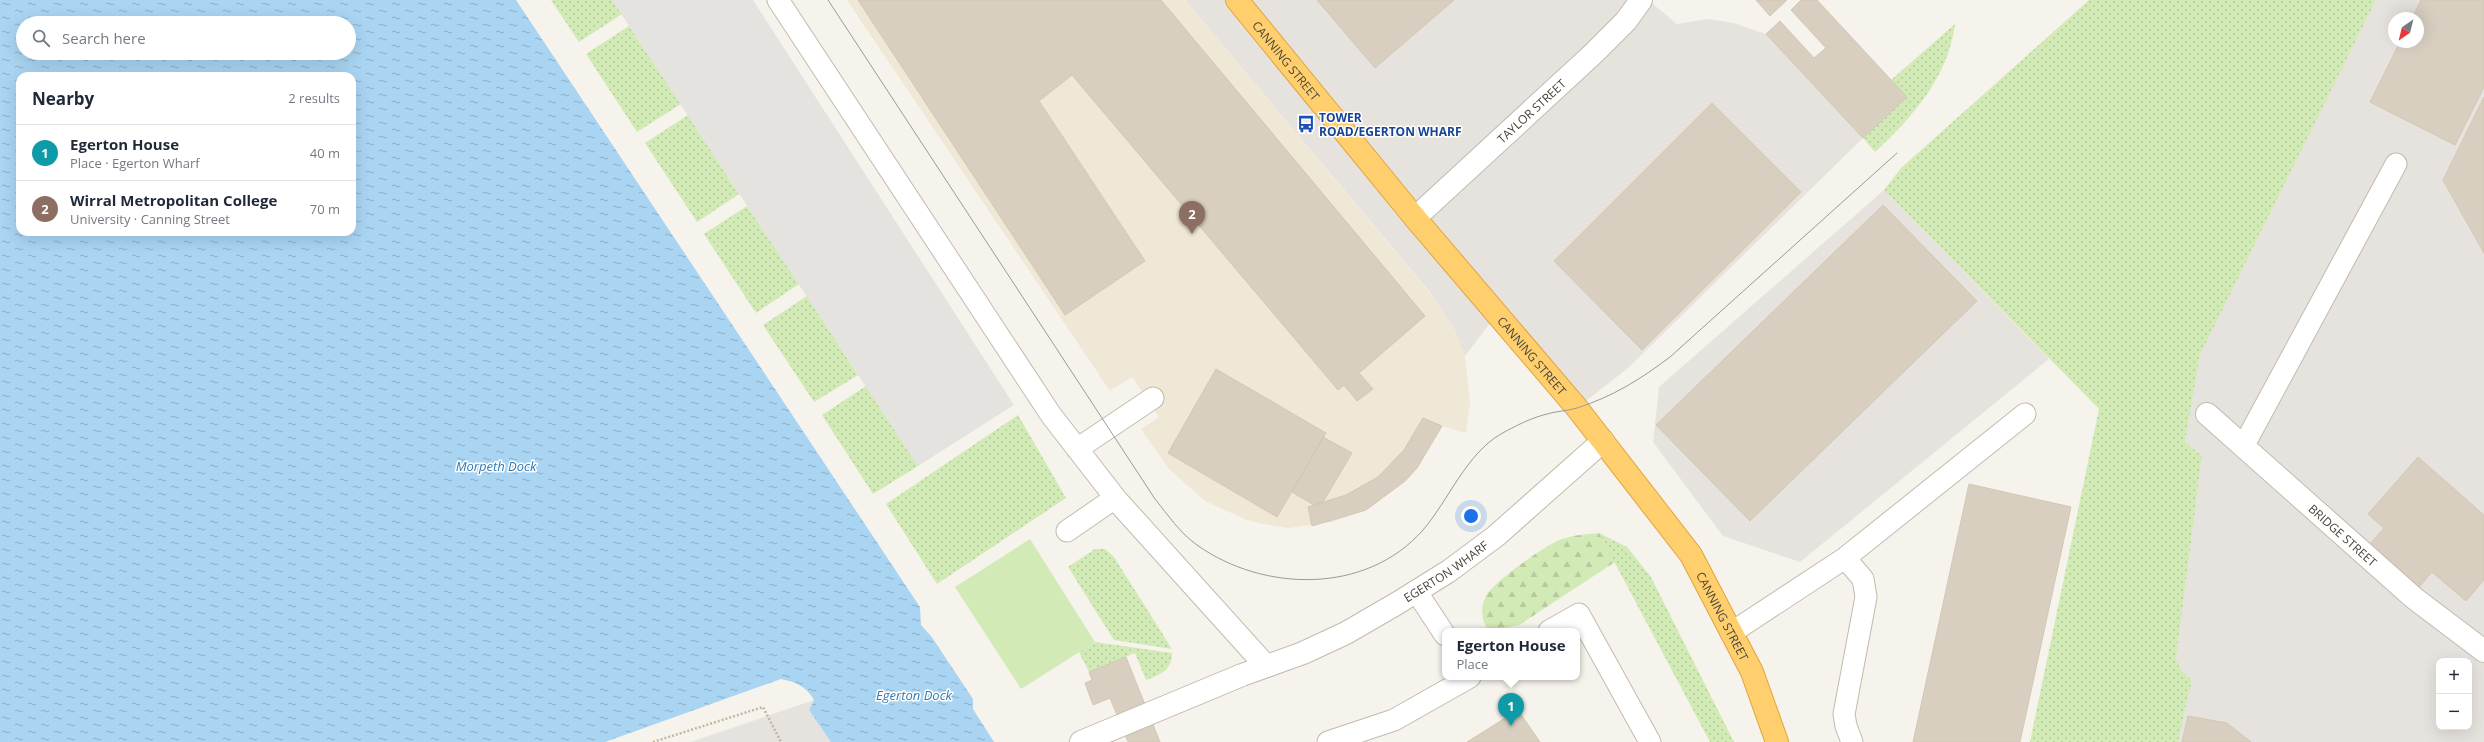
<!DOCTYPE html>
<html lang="en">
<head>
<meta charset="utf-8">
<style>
	:root { --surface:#fff; --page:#f2f2f3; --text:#1f2937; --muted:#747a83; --line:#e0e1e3; --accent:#db2777 }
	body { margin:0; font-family:"Open Sans",sans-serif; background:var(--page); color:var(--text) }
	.controls { position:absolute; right:12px; bottom:12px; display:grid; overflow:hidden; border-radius:8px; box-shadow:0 4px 16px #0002 }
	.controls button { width:36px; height:36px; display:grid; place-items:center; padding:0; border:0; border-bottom:1px solid var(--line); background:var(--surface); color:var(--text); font:20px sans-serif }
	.compass { position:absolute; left:2388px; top:12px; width:36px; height:36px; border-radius:50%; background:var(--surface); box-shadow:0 4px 16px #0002; rotate:215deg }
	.you { position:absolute; left:1471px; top:516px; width:14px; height:14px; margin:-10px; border:3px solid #fff; border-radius:50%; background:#1a73e8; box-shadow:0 0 0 6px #1a73e833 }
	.badge { display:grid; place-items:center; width:26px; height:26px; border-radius:50%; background:var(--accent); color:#fff; font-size:13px; font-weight:700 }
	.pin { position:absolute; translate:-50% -33px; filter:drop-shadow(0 1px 2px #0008) }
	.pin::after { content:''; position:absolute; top:21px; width:14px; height:12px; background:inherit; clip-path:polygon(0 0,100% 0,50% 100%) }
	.popup { position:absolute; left:1442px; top:628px; width:138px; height:52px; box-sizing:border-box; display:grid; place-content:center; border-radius:8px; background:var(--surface); filter:drop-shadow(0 1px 3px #0005); font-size:13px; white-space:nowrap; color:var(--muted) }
	.popup b { font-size:15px; color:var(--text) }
	.popup::after { content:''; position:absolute; left:50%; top:100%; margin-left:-8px; border:8px solid transparent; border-top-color:var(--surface) }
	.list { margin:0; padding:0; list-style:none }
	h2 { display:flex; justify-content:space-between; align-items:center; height:52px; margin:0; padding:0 16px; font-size:17px }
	h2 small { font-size:13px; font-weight:400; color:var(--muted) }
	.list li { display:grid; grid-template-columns:26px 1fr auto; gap:12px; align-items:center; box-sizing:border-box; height:56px; padding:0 16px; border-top:1px solid var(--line) }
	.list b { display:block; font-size:15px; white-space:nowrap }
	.list p { margin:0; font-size:13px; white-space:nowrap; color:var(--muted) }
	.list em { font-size:13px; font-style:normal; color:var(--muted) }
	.icon { flex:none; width:22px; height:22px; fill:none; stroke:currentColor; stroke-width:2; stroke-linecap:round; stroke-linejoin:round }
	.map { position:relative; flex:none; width:2484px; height:742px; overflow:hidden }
	.search { position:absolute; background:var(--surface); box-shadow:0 4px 16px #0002; left:16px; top:16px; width:340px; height:44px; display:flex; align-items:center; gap:10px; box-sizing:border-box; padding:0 14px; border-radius:22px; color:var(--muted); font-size:15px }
	.panel { position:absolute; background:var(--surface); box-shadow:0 4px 16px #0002; left:16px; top:72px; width:340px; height:164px; border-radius:12px }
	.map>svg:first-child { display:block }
	.industrial { fill:#e6e2dd; fill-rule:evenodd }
	.education { fill:#efe8d6 }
	.grass { fill:url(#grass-dots) }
	.forest { fill:url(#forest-firs) }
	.garden { fill:#d2eab5 }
	.parking { fill:#e5e3e0 }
	.water { fill:url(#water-ripples); fill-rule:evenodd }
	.building { fill:#d8cfc1; stroke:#d3c7b4 }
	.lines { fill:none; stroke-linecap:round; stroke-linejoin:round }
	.lane-casing { stroke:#c2bbae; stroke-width:23 }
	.street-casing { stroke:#c2bbae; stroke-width:24 }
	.highway-casing { stroke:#e0a43c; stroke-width:24 }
	.path { stroke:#c4b79f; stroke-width:2.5; stroke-dasharray:2 2; stroke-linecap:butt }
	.lane { stroke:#fff; stroke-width:21 }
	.street { stroke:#fff; stroke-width:22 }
	.highway { stroke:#ffcf6e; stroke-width:22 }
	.tram { stroke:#9a9a9a; stroke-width:1 }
	.labels { text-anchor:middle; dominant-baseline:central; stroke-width:3; stroke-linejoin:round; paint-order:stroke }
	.street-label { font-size:12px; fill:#4b4439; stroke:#fff }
	.transit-label { font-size:12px; font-weight:bold; fill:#164399; stroke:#fff; text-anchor:start }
	.water-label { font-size:13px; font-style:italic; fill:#2e7ab2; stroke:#fff }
</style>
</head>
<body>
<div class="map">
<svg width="2484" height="742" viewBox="0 0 2484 742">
	<defs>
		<pattern id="grass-dots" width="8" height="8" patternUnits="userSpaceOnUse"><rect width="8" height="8" fill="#d2eab5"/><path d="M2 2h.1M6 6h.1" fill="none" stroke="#b6ca9c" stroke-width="1.8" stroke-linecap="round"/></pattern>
		<pattern id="forest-firs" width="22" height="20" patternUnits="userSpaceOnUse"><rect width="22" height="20" fill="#d2eab5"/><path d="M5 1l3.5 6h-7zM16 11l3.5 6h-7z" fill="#b6ca9c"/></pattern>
		<pattern id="water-ripples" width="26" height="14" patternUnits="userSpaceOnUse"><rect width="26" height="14" fill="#a9d4f2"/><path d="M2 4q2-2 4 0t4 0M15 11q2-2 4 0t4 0" fill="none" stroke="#8caec5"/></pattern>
	</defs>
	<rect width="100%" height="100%" fill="#f6f3ec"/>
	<!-- industrial -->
	<path class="industrial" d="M1185,0H1648L1677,24L1708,19L1733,23L1766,34L1863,138L1628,368L1577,408L1497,314L1465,356L1455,331L1433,296Z
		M2376,0H2484V742H2178L2192,680L2181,670L2176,659L2202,456L2185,442L2200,355ZM2394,18H2418V42H2394ZM2439,661H2469V727H2439Z
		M1884,190L2049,359L1800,562L1723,536L1653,442L1659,387Z
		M814,700L809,710L831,742H691Z"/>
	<!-- education -->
	<path class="education" d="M847,0H1185L1438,303L1455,331L1465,356L1470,402L1466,433L1442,426L1417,468L1405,482L1366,510L1332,522L1289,528L1268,525L1247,520L1205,501L1169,469L1141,429L1159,417L1132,377L1110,391Z"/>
	<!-- grass -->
	<path class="grass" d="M551,0H612L622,14L579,42Z
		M2089,0H2376L2200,355L2185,442L2202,456L2176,659L2181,670L2192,680L2178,742H2030L2099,409L1884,190L1901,168Z
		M1955,24C1948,77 1913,117 1875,152L1863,138L1907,97L1891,80Z
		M629,26L681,104L637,132L586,54Z
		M688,115L739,194L697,222L645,143Z
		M747,206L799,284L756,313L704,234Z
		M807,296L858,375L814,402L763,325Z
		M866,386L918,466L873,494L822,415Z
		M1018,415L1066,498L937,584L886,504Z
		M1599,533L1627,547L1651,577L1734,742H1710Z
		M1095,549H1105L1114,557L1172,649L1114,640L1068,567Z
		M1095,642L1172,653C1172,670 1160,675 1146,680L1135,653L1089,672L1079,652Z"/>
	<!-- forest -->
	<path class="forest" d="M1599,533L1615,562L1519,625L1489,631C1481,621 1480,608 1486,596C1493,582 1547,544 1562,539C1574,535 1587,534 1599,533Z"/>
	<!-- garden -->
	<path class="garden" d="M1030,539L1095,642L1021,689L955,587Z"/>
	<!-- parking -->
	<path class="parking" d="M612,0H753L1014,405L918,466Z
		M742,727L749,742H701Z"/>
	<!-- water -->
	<path class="water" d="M0,0H516L920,607L921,625L931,636L973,699V709L994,742H831L809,710L814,700C806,686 796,682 781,679L605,742H0ZM23,23H349V53H23ZM20,76H352V232H20Z"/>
	<!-- building -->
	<path class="building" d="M858,0H1161L1425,316L1359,373L1373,389L1357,401L1344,385L1338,390L1072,75L1039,101L1145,261L1065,315Z
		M1317,0H1454L1375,68Z
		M1756,0H1787L1770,16Z
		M1801,0H1817L1907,97L1863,138L1766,34L1780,21L1814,58L1826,48L1791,10Z
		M2421,0H2484V87L2455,145L2370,102L2400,42H2418V18H2412Z
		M2484,97V253L2443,180Z
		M1712,103L1801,192L1642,350L1554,261Z
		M1883,205L1977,301L1750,521L1656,425Z
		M1216,369L1326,433L1277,517L1168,453Z
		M1423,418L1442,426L1417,468L1405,481L1366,510L1312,526L1308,507L1346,495L1378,477L1404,450Z
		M1323,437L1352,453L1323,502L1314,505L1292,492Z
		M2418,457L2484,515V580L2466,601L2432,572L2419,587L2370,544L2384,528L2368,514Z
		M1969,484L2071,507L2020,742H1913Z
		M1126,657L1160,742H1128L1110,698L1093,705L1085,683L1092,680L1089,672Z
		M1518,710L1540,742H1467Z
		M2188,716L2227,723L2251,742H2182Z"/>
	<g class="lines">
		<!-- lane casing -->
		<g class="lane-casing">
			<path id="lane" d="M778,0L1051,415L1120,504
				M2244,445L2396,164
				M1077,449L1153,398
				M1067,531L1115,498
				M1845,558L1863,579L1866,597L1844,714L1846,726L1852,742
				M1416,591L1445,635
				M1549,631L1579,614L1650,742
				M1731,633L1845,558L2025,414
				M1328,742L1394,720L1470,677"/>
		</g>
		<!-- street casing -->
		<g class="street-casing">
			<g id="street">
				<path id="s1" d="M1415,218L1594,53L1626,21L1641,0"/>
				<path id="s2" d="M2207,414L2414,598L2484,651"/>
				<path d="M1120,504L1266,666"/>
				<path id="s3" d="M1081,742L1242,675L1303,653L1346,633L1396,604L1449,571L1496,536L1603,441"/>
			</g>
		</g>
		<!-- highway casing -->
		<g class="highway-casing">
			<g id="highway">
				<path id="s4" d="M1237,0L1415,218L1577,408L1691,555L1752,672L1777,742"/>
			</g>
		</g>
		<!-- path -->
		<path class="path" d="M653,742L763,707L781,742"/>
		<!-- lane -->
		<use href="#lane" class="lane"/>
		<!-- street -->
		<use href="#street" class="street"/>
		<!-- highway -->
		<use href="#highway" class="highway"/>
		<!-- tram -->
		<path class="tram" d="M828,0L1155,499C1168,515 1180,533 1197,545C1263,592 1366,595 1423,530C1448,501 1467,453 1501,434C1515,426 1531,418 1547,414C1557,411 1567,411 1577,408C1612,397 1641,379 1670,357L1897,153"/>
	</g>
	<!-- icons -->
	<defs>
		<g id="bus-bare" transform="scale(1.38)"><path d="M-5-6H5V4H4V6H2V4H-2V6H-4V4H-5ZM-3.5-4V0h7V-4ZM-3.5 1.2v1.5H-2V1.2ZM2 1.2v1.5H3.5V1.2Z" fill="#1a4fb4" stroke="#fff" stroke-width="2.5" paint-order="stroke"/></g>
	</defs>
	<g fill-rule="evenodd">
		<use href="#bus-bare" x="1306" y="124"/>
	</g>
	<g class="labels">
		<!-- street labels -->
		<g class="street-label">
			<text stroke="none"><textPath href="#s4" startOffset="78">CANNING STREET</textPath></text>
			<text stroke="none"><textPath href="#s1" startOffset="158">TAYLOR STREET</textPath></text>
			<text stroke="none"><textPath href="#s4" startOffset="462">CANNING STREET</textPath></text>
			<text stroke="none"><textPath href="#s2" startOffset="182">BRIDGE STREET</textPath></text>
			<text stroke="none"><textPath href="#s3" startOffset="404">EGERTON WHARF</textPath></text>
			<text stroke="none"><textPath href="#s4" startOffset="786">CANNING STREET</textPath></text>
		</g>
		<!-- transit labels -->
		<g class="transit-label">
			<text x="1319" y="117">TOWER<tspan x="1319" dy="14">ROAD/EGERTON WHARF</tspan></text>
		</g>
		<!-- water labels -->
		<g class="water-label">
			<text x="496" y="466">Morpeth Dock</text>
			<text x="914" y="695">Egerton Dock</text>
		</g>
	</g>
</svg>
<div class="controls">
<button>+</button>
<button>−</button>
</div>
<svg class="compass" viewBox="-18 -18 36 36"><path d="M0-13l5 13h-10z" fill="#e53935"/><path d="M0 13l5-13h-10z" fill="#747a83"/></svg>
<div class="you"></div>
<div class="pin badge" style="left:1511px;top:726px;background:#0f9aa8">1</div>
<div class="popup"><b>Egerton House</b>Place</div>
<div class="pin badge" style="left:1192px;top:234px;background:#8d6e63">2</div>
<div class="search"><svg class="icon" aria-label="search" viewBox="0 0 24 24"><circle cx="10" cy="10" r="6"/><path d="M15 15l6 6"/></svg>Search here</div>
<section class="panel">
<h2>Nearby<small>2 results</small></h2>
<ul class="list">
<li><span class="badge" style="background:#0f9aa8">1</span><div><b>Egerton House</b><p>Place · Egerton Wharf</p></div><em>40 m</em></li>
<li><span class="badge" style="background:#8d6e63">2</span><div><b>Wirral Metropolitan College</b><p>University · Canning Street</p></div><em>70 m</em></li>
</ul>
</section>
</div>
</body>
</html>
